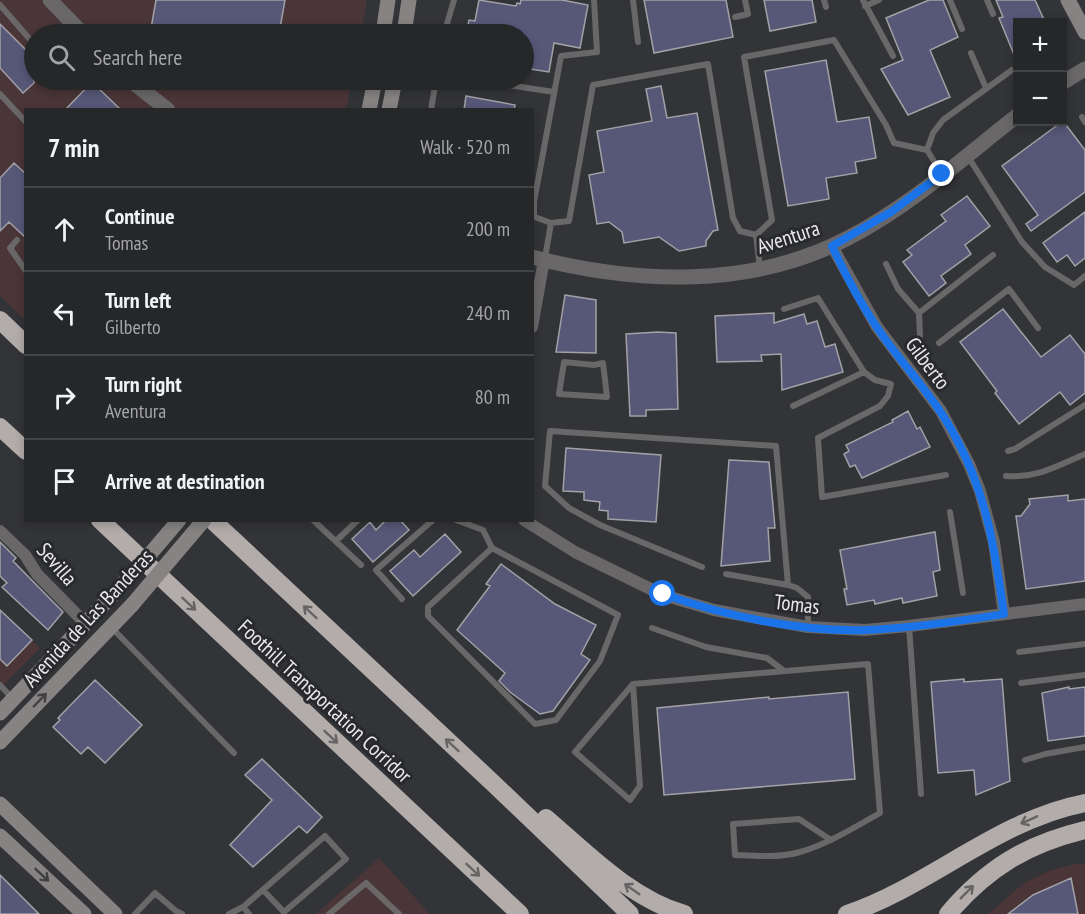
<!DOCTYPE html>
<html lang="en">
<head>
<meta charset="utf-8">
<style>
	:root { --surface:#262729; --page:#2e2f31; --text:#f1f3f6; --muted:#a4a5a8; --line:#424446 }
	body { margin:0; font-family:"PT Sans Narrow",sans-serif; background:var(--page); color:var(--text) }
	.controls { position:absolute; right:18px; top:18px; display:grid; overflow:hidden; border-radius:0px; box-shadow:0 3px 9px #0003 }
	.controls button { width:54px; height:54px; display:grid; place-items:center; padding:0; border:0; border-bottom:2px solid var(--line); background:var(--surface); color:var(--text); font:30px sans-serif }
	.stop { position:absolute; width:18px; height:18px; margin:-14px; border:4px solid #1a73e8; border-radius:50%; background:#fff }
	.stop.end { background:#1a73e8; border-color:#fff; box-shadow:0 2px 6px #0008 }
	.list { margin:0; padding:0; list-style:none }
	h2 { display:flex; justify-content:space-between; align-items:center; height:78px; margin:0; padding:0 24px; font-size:26px }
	h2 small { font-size:20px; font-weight:400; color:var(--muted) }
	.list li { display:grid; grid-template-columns:39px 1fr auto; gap:18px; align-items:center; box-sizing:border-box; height:84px; padding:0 24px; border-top:2px solid var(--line) }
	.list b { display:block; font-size:22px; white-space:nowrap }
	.list p { margin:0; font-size:20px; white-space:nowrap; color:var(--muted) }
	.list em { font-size:20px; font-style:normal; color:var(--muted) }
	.icon { flex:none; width:33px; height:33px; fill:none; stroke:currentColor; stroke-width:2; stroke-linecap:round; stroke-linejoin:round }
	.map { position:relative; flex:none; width:1085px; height:914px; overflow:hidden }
	.search { position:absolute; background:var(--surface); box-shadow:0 3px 9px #0003; left:24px; top:24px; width:510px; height:66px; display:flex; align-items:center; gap:15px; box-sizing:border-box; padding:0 21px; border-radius:33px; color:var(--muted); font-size:22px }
	.panel { position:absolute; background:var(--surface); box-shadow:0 3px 9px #0003; left:24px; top:108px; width:510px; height:414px; border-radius:0px }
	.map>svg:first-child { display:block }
	.commercial { fill:#4a3538 }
	.building { fill:#575778; stroke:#a1a1a6; stroke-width:1.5 }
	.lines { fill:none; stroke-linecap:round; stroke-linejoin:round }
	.service { stroke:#696767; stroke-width:6 }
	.minor { stroke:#696767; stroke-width:12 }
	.tertiary { stroke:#696767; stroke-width:15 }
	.secondary { stroke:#878383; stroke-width:15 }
	.motorway { stroke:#b2acab; stroke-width:18 }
	.secondary-bridge { stroke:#878383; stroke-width:15 }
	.oneway { stroke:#676466 }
	.oneway2 { stroke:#404042 }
	.route { stroke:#1a73e8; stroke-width:8 }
	.labels { text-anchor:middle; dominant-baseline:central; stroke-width:6; stroke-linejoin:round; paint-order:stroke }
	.street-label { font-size:21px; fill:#eaeaec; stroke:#292a2d }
</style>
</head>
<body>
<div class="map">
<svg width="1085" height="914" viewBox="0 0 1085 914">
	<rect width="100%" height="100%" fill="#333437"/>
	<!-- commercial -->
	<path class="commercial" d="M0,0H367L361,34H34V80H352L346,109L26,110L25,320L0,296Z
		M0,610L40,648L0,689Z
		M379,858L430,914H316Z
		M1074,864H1085V914H988L1024,883L1049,871Z"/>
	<!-- building -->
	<path class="building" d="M156,0H285L279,34H150Z
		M479,0L516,6L517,3L520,4L521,0H562L588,5L580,48L554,43L549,72L524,68V34H466L469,20L475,21Z
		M644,0H726L733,37L654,53Z
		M764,0H812L816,22L770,31Z
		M929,0H943L958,37L930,50L950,97L908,115L881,69L903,60L886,18Z
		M996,0H1035L1045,22H1017V62L999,18L1003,17Z
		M0,24L28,52L27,53L34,62V83L23,93L0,68Z
		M826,60L837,122L869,117L876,158L855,162L857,173L826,178L829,199L788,206L765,71Z
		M92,82L121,110H65Z
		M661,86L667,118L697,113L718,230L713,231L706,241V246L679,251L659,237L624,243L622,232L609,222L597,224L589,175L604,172L597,131L652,121L646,89Z
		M466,96L515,105L514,110H464Z
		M1063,121L1085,150V192L1031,231L1026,224L1038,215L1002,166Z
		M14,163L26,174V238L9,222L0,231V178Z
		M967,196L990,226L965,245L971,254L941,276L946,283L929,296L903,262L912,255L907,250L946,221L941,215Z
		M1085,212V258L1075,266L1067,255L1057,262L1043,243Z
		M565,295L596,300V353L556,352Z
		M1003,309L1041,357L1070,335L1085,354V393L1070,405L1060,392L1019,424L995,393L997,391L960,342Z
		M774,313V323L804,314L807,324L817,321L825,347L835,344L843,372L782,390L781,354L761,355L762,361L717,362L715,316Z
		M658,332L676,333L678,409L646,410V416H630L626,334Z
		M908,411L917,429L920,427L930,447L862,478L855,465L850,467L844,454L849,451L846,445L893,422L892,420Z
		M566,448L661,455L656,522L608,519V511L599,510L600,502L584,500V492L563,491Z
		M729,460L769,462L775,528H768L770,561L721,566Z
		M1068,495V501L1085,499V581L1026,589L1016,516H1021L1030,504L1029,499Z
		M386,520H400L409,530L373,562L352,539L370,522L376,530Z
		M935,532L940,570L933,572L937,596L903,603L902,598L875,604L874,600L847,605L844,589H847L840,550Z
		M445,534L461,552L413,596L390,571L414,550L420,557Z
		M0,542L16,558L13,561L63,612L48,630L2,587L7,583L0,576Z
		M501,564L555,604L596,625L581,654L590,660L553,711L540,714L510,692L499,681L505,673L457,630L490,586L486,584Z
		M0,610L32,640L7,666L0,659Z
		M964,679V682L1002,679L1010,781L976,795L974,770L938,773L931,682Z
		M95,680L142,725L105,763L88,747L81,754L53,727L60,720L58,718Z
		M1069,687V689L1085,687V736L1048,741L1042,693Z
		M848,692L855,779L664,795L657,708L769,697V699Z
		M262,759L322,817L307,833L299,826L253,867L230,845L272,800L245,775Z
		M0,875L39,914H0Z
		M1071,878L1078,914H1008L1033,895Z"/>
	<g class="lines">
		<!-- service -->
		<path class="service" d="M633,0L638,42
			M824,0L826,7
			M863,0L893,56
			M950,0L962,29
			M987,0L993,14
			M0,5L34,44
			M865,6L879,0
			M735,17L748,14L745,0
			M444,34L454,0
			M971,53L986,88
			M476,80L554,92
			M0,94L26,122
			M431,110L436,80
			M1082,117L1085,122
			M927,150L933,133L943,120L1012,70
			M967,155L1022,242L1045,267L1074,285L1085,276
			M532,216L551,223L569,221L593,85L708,64L733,218L740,231L756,235
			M534,216V202L561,56L597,52L594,0
			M756,235L772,220L744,57L834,40L886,125L894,143L927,150L942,174
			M756,235L760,268
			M17,240L10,248L26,271
			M545,258L551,223
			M886,264L898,289L919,313L920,336
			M784,309L818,298L864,372L875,380L891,384L888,396L880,406L818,438L822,497L946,475
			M919,313L993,255
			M939,343L1009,289L1038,328
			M564,362L594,365L603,363L607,397L559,394Z
			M793,406L864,372
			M1008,451L1015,449L1085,405
			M1006,476C1038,478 1057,466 1085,454
			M950,512L963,593
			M313,520L361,565
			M456,520L483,530L492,548
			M336,541L358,520
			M492,548L618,615L600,661L556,720L535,724L428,616V607Z
			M702,567L600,525L569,508L545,486L550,431L776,446L788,585
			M726,574L788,585L797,588L808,597V627
			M402,599L376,570L433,520
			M909,626L921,794
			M111,627L234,753
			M652,628L706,647L767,658L784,671
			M1019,652L1085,644
			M1021,683L1085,675
			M633,684L640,786L630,800L575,752L633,684L868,664L880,813C855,827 828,844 800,852C779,858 757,856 735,855L733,824L799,819L831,840
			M0,685L12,698
			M1025,760L1045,754L1085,747
			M243,907L249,914
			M135,914L155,893L176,911L182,914
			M229,914L243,907L325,836L346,859L284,912L263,890
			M329,914L366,883L399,914"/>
		<!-- minor -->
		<path class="minor" d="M832,246L877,327L941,411L969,464L980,491L994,542L1004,614
			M532,327L544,260
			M524,520L575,552L663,595L714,610L808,627L865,630L909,626L1085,604
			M0,531L25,555L37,574L85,623"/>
		<!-- tertiary -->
		<path class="tertiary" d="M50,0L83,34
			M130,80L168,110
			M1062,83L1085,69
			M532,257C636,284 751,289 848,238C910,206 963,158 1018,115"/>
		<!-- secondary -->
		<path class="secondary" d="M1068,0L1085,32
			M383,34L388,0
			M404,34L409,0
			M369,110L375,80
			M389,110L395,80
			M0,713L139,567
			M0,742L132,605
			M0,804L115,914
			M0,836L84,914"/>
		<!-- motorway -->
		<path class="motorway" d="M0,320L26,345
			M0,427L26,451
			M100,520L520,914
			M212,520L495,785L630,914
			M546,818C588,854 630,898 684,914
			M847,914C930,886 997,820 1085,803
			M948,914C987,868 1027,844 1085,830"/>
		<!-- secondary-bridge -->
		<path class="secondary-bridge" d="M139,567L179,520
			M132,605L204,520"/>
	</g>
	<!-- one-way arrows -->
	<defs><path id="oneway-shaft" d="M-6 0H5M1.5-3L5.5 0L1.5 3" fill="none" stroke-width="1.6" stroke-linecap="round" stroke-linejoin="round" transform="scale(1.5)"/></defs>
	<g class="oneway">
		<use href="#oneway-shaft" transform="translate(189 604) rotate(43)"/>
		<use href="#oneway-shaft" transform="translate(310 612) rotate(-137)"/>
		<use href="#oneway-shaft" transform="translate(331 737) rotate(43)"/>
		<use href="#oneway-shaft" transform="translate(452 745) rotate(-137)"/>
		<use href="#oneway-shaft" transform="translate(1029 820) rotate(156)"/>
		<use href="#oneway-shaft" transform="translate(473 870) rotate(43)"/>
		<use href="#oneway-shaft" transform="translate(632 889) rotate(-145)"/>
		<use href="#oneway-shaft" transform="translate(967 892) rotate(-45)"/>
	</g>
	<g class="oneway2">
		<use href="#oneway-shaft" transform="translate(40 700) rotate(-46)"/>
		<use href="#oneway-shaft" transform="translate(42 875) rotate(43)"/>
	</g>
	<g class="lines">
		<!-- route -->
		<path class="route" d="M663,594C725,616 800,632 866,630C913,628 958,621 1004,614C995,551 987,495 956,438C935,397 902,365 876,326C859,301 845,274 832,246L891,212L942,174"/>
	</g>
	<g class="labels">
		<!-- street labels -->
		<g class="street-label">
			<text transform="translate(788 237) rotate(-18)">Aventura</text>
			<text transform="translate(928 363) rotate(53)">Gilberto</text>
			<text transform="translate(57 564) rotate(49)">Sevilla</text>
			<text transform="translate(797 604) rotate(7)">Tomas</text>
			<text transform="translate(88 618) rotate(-47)">Avenida de Las Banderas</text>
			<text transform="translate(325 701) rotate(43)">Foothill Transportation Corridor</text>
		</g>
	</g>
</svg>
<div class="controls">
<button>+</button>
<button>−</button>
</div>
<div class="stop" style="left:663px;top:594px"></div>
<div class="stop end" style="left:942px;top:174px"></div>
<div class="search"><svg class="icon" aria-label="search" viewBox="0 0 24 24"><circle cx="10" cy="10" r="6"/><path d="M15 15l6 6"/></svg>Search here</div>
<section class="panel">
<h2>7 min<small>Walk · 520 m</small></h2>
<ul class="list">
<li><svg class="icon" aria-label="ahead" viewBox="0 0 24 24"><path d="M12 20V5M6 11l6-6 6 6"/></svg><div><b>Continue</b><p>Tomas</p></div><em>200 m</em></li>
<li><svg class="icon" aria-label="left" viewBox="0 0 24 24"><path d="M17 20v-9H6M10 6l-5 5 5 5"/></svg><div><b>Turn left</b><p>Gilberto</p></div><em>240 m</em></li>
<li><svg class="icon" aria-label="right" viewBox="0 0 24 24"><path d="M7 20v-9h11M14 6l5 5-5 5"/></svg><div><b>Turn right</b><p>Aventura</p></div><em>80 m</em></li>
<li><svg class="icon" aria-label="arrive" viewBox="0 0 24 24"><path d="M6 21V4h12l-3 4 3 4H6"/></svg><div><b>Arrive at destination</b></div></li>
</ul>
</section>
</div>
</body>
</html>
